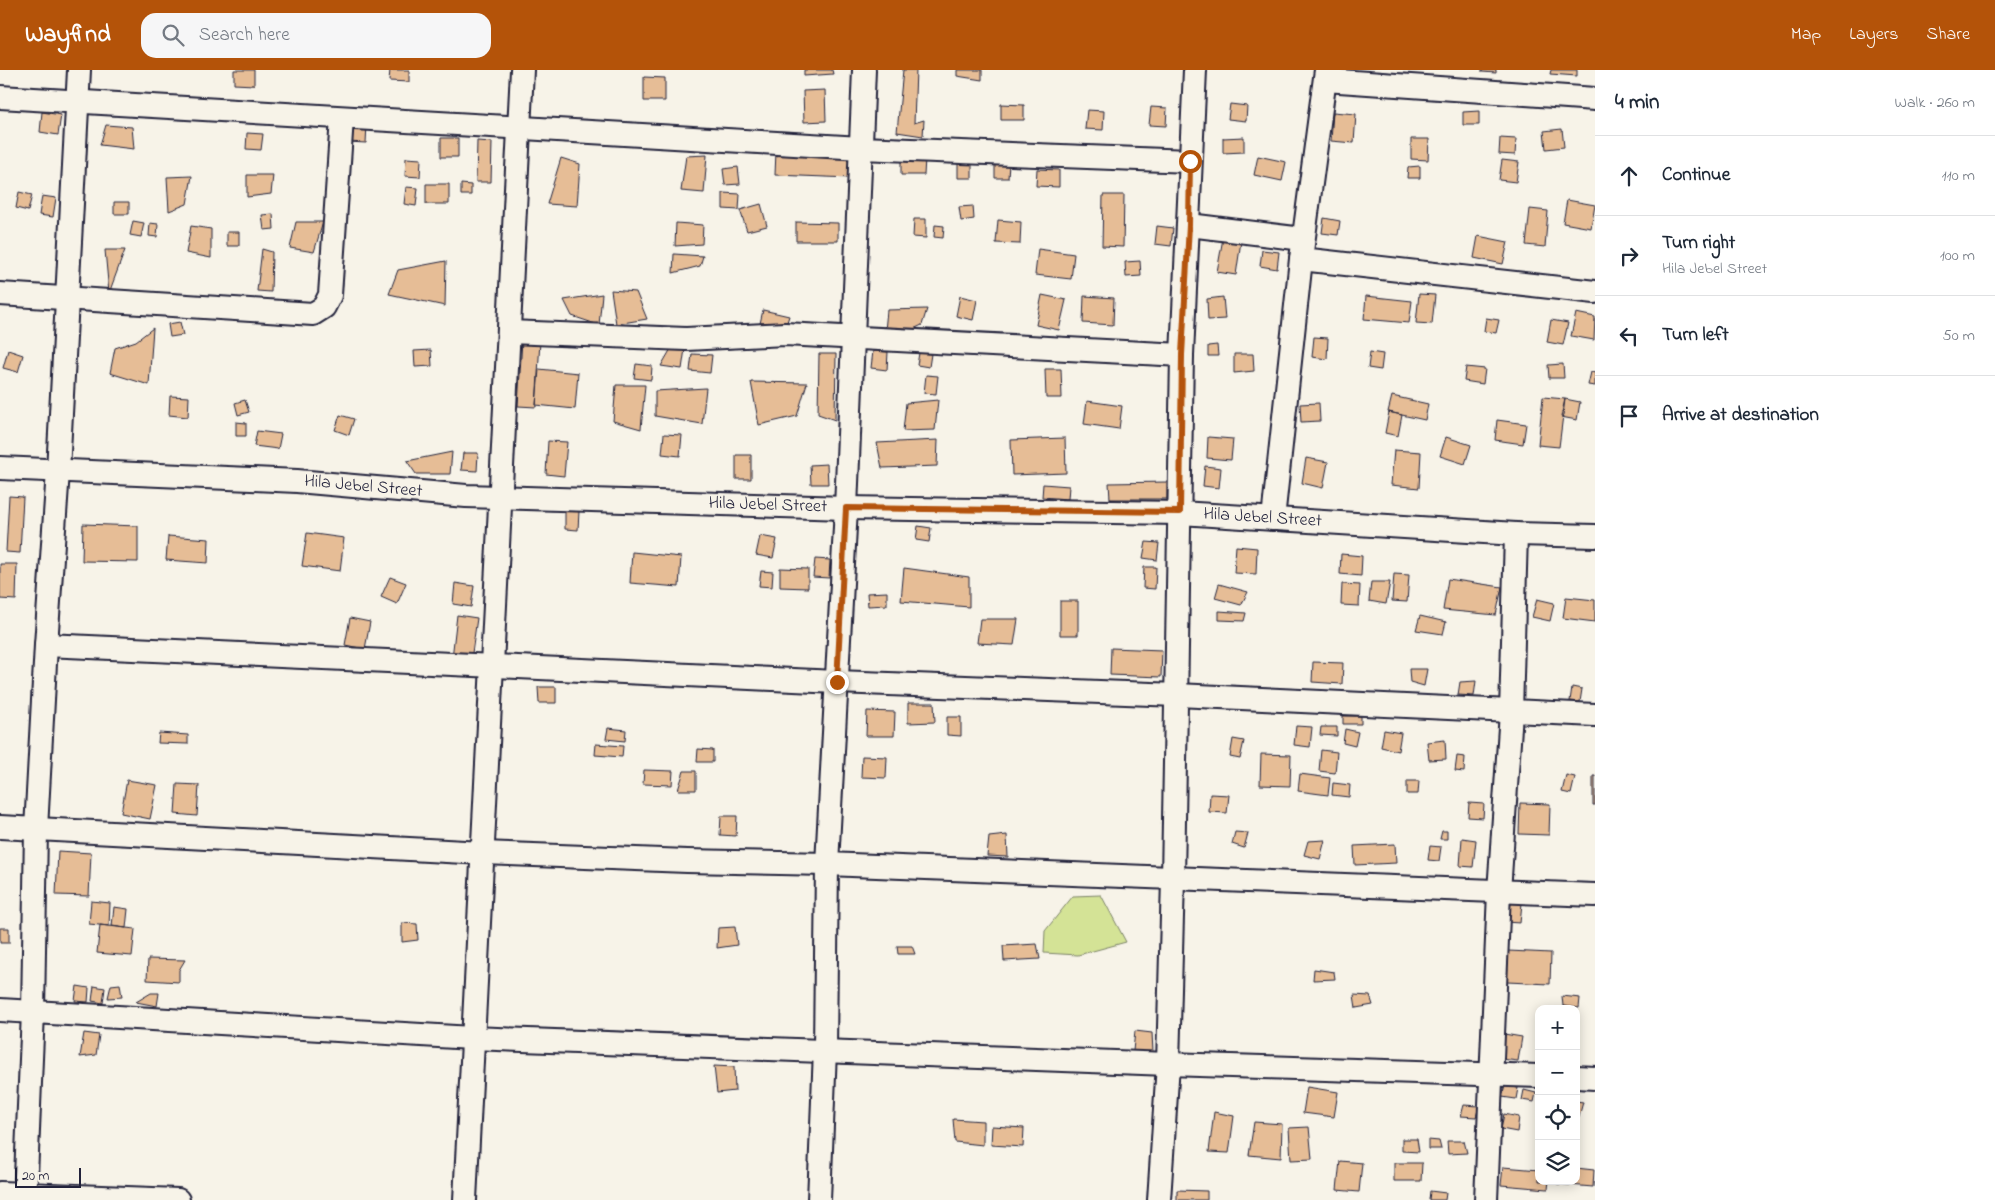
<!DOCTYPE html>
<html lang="en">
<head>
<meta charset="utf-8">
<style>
	:root { --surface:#fff; --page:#f6f6f7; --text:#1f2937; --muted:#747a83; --line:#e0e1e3; --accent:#b45309 }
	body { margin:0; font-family:"Indie Flower",sans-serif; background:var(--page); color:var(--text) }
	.controls { position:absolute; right:15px; bottom:15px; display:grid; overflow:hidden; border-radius:10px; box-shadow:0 2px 12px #0003 }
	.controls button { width:45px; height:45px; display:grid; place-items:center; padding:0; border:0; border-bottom:1px solid var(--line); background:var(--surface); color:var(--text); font:25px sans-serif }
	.scale { position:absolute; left:15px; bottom:12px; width:66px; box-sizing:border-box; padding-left:5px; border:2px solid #22223b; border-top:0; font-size:14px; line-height:18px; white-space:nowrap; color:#22223b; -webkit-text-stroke:4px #f7f3e8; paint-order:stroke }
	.stop { position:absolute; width:15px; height:15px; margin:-11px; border:4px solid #b45309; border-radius:50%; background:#fff }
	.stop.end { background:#b45309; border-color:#fff; box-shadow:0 1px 5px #0008 }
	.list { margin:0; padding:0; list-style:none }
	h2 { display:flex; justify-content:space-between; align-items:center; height:65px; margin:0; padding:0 20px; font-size:21px }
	h2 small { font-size:16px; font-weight:400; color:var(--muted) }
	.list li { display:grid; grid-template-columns:32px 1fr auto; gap:15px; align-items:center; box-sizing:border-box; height:80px; padding:0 20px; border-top:1px solid var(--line) }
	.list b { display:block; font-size:19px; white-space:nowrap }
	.list p { margin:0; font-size:16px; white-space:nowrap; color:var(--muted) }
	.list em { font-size:16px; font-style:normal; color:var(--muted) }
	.icon { flex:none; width:28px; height:28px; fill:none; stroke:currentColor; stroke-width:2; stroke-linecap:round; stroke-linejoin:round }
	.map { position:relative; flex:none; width:1595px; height:1130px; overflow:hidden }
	header { display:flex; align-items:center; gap:30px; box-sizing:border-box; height:70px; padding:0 25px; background:var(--accent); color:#fff }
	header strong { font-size:24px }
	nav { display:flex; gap:28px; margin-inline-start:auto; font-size:18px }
	.search { width:350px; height:45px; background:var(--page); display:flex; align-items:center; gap:12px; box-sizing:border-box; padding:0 18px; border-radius:15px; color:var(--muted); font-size:19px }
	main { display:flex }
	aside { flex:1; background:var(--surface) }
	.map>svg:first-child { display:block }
	.green { fill:#d4e396; stroke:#7b8268 }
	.building { fill:#e6bd96; stroke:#22223b }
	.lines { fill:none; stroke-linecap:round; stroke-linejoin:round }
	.street-casing { stroke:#22223b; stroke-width:26 }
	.street { stroke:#f7f3e8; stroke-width:22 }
	.route { stroke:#b45309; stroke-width:6 }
	.labels { text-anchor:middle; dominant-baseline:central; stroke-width:4; stroke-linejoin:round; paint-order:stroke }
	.street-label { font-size:18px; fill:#22223b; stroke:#f7f3e8 }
</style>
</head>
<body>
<header>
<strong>Wayfind</strong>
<div class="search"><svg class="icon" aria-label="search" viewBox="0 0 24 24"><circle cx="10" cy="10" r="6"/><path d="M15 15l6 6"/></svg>Search here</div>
<nav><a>Map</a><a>Layers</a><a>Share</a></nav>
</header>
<main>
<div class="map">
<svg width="1595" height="1130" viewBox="0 0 1595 1130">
	<rect width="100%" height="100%" fill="#f7f3e8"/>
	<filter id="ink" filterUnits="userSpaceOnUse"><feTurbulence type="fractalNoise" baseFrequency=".02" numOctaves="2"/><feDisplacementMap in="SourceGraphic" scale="10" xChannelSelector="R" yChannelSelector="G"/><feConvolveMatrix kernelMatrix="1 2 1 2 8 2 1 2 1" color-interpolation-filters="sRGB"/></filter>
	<g filter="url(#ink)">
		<!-- green -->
		<path class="green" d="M1101,825L1126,872L1078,885L1044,883L1045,861L1073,826Z"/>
		<!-- building -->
		<path class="building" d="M234,0H254V15L234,14Z
			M390,0H409V12L389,11Z
			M804,0H832L833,4L804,6Z
			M903,0H916L914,53L924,50L923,66L897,62Z
			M957,0H982V10L957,6Z
			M1482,0H1496V3L1482,2Z
			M1551,0H1577V6L1550,4Z
			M644,7L665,8V31H644Z
			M825,20L826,51L804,52L803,21Z
			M1001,34L1024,35V50H1001Z
			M1230,34L1247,36L1246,51L1228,49Z
			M1151,37L1167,38L1166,56L1149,55Z
			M1087,40L1104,41L1103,60L1085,59Z
			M1479,41V55H1463V42Z
			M42,42L61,45L58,65L40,62Z
			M1333,42L1356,44L1354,73L1331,71Z
			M349,53L367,54L366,73L348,72Z
			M106,55L132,57L134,79L100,75Z
			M1562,59L1564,77L1546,79L1544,61Z
			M247,63L263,64L261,80L246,79Z
			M1244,67V82L1223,83V68Z
			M441,68H458V87H441Z
			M1500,68L1516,69L1515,85L1499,84Z
			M1411,69H1429L1428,90L1411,89Z
			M477,71L492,72L491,112H476Z
			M776,81L852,84L851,108L775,105Z
			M707,85L704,123L681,121L686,86Z
			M1258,86L1286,92L1282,111L1254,105Z
			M406,88L421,89L420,107L405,106Z
			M561,88L580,94L577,136L547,134Z
			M901,88H925L924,105H901Z
			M1502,90L1519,92L1516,112L1499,110Z
			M958,93L972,94V108H958Z
			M995,93H1009L1008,108H995Z
			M1420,96V108H1407L1408,97Z
			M738,97L740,114L725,115L723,99Z
			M1037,99L1059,100V117L1036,116Z
			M247,105H273L271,124L247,127Z
			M192,106L187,134L169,141L167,107Z
			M426,114H449V134H426Z
			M461,114L471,115V125H461Z
			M406,117L418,118L416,136L404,134Z
			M19,122L32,125L28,141L16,138Z
			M723,123L740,124L739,140L723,139Z
			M1103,125H1124L1123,177L1102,176Z
			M42,126L56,128L53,147L39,145Z
			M1567,130L1595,135L1591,158L1563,153Z
			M114,132H129V144H114Z
			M761,134L767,156L747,161L740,140Z
			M973,136L974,149L961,151L959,137Z
			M1530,139L1548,141L1545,177L1526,175Z
			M273,144L274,159L264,160L262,145Z
			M1324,148L1340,151L1338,165L1322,163Z
			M914,149H926V168L913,167Z
			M998,150L1021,152L1020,174L996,173Z
			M133,151L144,153L141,167L130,165Z
			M296,152H323L314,182L290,178Z
			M796,152L838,153V171H796Z
			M150,153L158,154L157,167L149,166Z
			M676,153L703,155L702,174L675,176Z
			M935,155L944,156L943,168L934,167Z
			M191,156L211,159V188L186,183Z
			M1157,156L1173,158L1171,176L1155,174Z
			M227,162H239V176H227Z
			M1478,166L1508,172L1503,194L1474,188Z
			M1223,168L1241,171L1236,205L1217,202Z
			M262,179L272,182L271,222L257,221Z
			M1038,179L1074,184L1071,209L1035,205Z
			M105,180H125L109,223Z
			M1262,180L1279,182L1277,199L1260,196Z
			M674,184L703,186L700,196L673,203Z
			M446,191L445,236L389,224L398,200Z
			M1140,191L1141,206L1126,207L1125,192Z
			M611,220L636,222L647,249L616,254Z
			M602,224L599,255L572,246L564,230Z
			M1419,224L1435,225L1432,254L1416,253Z
			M1042,225L1066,230L1059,260L1036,255Z
			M960,226L977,230L973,250L956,246Z
			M1084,226L1114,228L1113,255L1083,253Z
			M1366,226L1412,231L1409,253L1364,249Z
			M1223,227L1225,249L1208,250L1207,229Z
			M927,239L922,255L907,262L885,261L887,240Z
			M763,240L789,246L784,261L759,258Z
			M1576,243L1595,247L1594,270L1571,266Z
			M1486,248L1499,250L1496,263L1484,261Z
			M1551,250L1568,253L1563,275L1547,272Z
			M180,252L183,265L170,267L168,254Z
			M153,258L149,315L110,303L115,278L136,271Z
			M1314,267L1328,268L1327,289L1312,287Z
			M522,270L540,271L536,337L518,336Z
			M1217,275L1218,286H1208V276Z
			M672,277L685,279L682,299L661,296Z
			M8,280L23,285L18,302L3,298Z
			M431,280L432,296L415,297L414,281Z
			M873,281L888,282L887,300L871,298Z
			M1370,282L1383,284L1381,300L1368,298Z
			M919,283L931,284L929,297L917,295Z
			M692,284L712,285L710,303L690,301Z
			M819,284H836L835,350L818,344Z
			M1234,284H1253L1254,301L1234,303Z
			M636,294L652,296L651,310L634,308Z
			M1563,294L1564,308H1549L1548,295Z
			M1466,297L1485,299L1483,314L1464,311Z
			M539,299L578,303L575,339L536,335Z
			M1045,299H1061L1062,328H1046Z
			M1591,302L1595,303V316L1588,315Z
			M926,305L938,306L936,324L924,323Z
			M751,312L807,313L797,346L759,355Z
			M616,315H645L641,359L613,351Z
			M706,318L702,354L655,346V321Z
			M170,326L189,327L188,347L169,345Z
			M1392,326L1428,334L1425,350L1388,342Z
			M1543,327L1565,329L1559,377L1538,375Z
			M1565,329L1580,332L1577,350L1561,347Z
			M245,330L249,342L238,345L235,333Z
			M938,330L935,360L903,361L906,333Z
			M1087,331L1122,336L1119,359L1084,354Z
			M1319,333L1320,351L1301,352L1300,334Z
			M1389,342L1402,345L1398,366L1385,363Z
			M340,345L354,349L349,365L335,360Z
			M1497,350L1526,354L1523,374L1495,370Z
			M236,352L246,353V366H236Z
			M257,361L281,364L278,379L254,376Z
			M664,364L682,365L680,386L662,384Z
			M1208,367L1233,369L1231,390L1207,388Z
			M1446,367L1471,375L1465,394L1440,386Z
			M1065,368L1066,403L1012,405L1011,370Z
			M938,370L937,396L882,398L877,373Z
			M548,371L567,372L564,406L546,404Z
			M1394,380L1421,382L1419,418L1391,415Z
			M452,382L450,404H416L407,391Z
			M463,383H478L477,401L461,400Z
			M736,385H751V409H736Z
			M1306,388L1328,392L1323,418L1302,413Z
			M827,394L828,414H811L810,395Z
			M1205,396L1221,398L1219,418L1203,416Z
			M1167,412V429H1110L1109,413Z
			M1043,414L1069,416L1068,429L1042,427Z
			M9,426L23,427L20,483L6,482Z
			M565,440L579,441L578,460L565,459Z
			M83,454L138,456V492L82,491Z
			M918,456L931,458L929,472L916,470Z
			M307,463L344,468L340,501L302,496Z
			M168,466L209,469L208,493L166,490Z
			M760,466L777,469L773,488L756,485Z
			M1146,472L1159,473L1157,490L1143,488Z
			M1236,476L1257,478L1256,504L1234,503Z
			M632,482L681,487L679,517L630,513Z
			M1341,484L1362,486L1361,506L1340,504Z
			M815,489L830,490L829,508L813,507Z
			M0,494H17L16,530L0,529Z
			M1144,497H1156L1155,519L1143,518Z
			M780,498L808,499V518L780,517Z
			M904,498L969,507V537L901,531Z
			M761,501L773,502L772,517L759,516Z
			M1394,504L1409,505L1407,532L1392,531Z
			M390,507L406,513L397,534L381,527Z
			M1448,509L1502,517L1496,545L1443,540Z
			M1371,512H1390L1386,534L1369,531Z
			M455,513L474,516L471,537L453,534Z
			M1219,514L1248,522L1241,535L1215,528Z
			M1342,514L1360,515L1359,536L1341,535Z
			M887,522V535L868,536L867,523Z
			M1566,527L1595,530V552L1563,548Z
			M1537,529L1554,533L1550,551L1532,547Z
			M1060,531H1078V565H1060Z
			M1219,541L1246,543L1244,551L1219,550Z
			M457,545L477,548L471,590L452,588Z
			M1420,546L1446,552L1443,564L1416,560Z
			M350,548L370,552L365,579L345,575Z
			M980,549H1018L1014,575L977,573Z
			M1111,578L1162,580L1161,607L1110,605Z
			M1313,592L1343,593L1342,614L1312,612Z
			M1409,599H1427L1424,616L1410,612Z
			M1476,611L1474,626L1458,625L1460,612Z
			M538,617H556V633H539Z
			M1572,617L1582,619L1580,632L1570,631Z
			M908,633H934L935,652L908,653Z
			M867,641L895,642L894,666H866Z
			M1343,646H1361V654H1343Z
			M947,647H961V666L947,665Z
			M1296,656L1312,657L1310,677L1294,675Z
			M1321,657H1337V666L1320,665Z
			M608,658L626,660L625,671L606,669Z
			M1345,659L1358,662L1355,676L1343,673Z
			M1384,660L1401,663L1398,681L1381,677Z
			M159,663L188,665V674L158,673Z
			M1233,669L1244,671L1240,689L1230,687Z
			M1445,670L1446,689L1429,690L1427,672Z
			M596,674L623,676L622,687L595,685Z
			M698,679L713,680V692H697Z
			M1321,680L1337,682L1335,703L1319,701Z
			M1261,684L1291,685L1290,716L1260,715Z
			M862,686L887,687L886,708L861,707Z
			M1457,686L1465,687L1464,702L1455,701Z
			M644,700L673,701L672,715L643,714Z
			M684,701H696V720H678Z
			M1300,704L1330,708L1328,725L1298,721Z
			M1566,705L1575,707L1571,724L1562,722Z
			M1593,706H1595V735H1593Z
			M127,710L157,715L150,749L121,743Z
			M1407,711H1419L1418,724H1407Z
			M1333,713L1350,715L1349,727L1332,725Z
			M177,714L199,715L197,746L175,744Z
			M1210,724L1229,725L1227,743L1209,742Z
			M1469,733L1484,734L1483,748L1468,747Z
			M1520,733L1550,734L1549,765L1519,764Z
			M721,746H737L736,766L720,765Z
			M1442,761H1447V769H1440Z
			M1235,762L1248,763L1244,778L1232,774Z
			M1007,765L1008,787L987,786L989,767Z
			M1462,768L1476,770L1473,797L1460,796Z
			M1325,770L1320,789L1304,785L1308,771Z
			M1395,774L1396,793L1355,795L1354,776Z
			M1430,776L1441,777L1439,791L1428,790Z
			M58,781L91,783L89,826L56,825Z
			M91,831L110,833L109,856L89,854Z
			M1507,832L1522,833L1520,853L1505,852Z
			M114,837L128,839L126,858L112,856Z
			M402,853L417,854L418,870L402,872Z
			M100,855L135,859L132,886L97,883Z
			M735,857L737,875L717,878L718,858Z
			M0,858H9V873H0Z
			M1037,874L1040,889L1004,891L1003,876Z
			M897,876H912L915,884H898Z
			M1508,881L1551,883L1550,914L1507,912Z
			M148,889L185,890L179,900V912L147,910Z
			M1314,899L1334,902L1335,909L1313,910Z
			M120,914L122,927L108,928L111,915Z
			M77,916L89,918L88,932L75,931Z
			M94,916L105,918L103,933L92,931Z
			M151,923H159L157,936L136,932Z
			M1354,925L1370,926L1373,935L1356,938Z
			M1562,926L1580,928L1579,938L1563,936Z
			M1135,961L1152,963L1153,982L1133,981Z
			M84,963L99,965L96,985L80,987Z
			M1504,964L1522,967L1518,991L1501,989Z
			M714,996L734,997L735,1021L717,1023Z
			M1505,1016L1518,1018L1516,1029L1502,1027Z
			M1307,1017L1338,1022L1334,1047L1303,1043Z
			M1524,1020L1536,1023L1534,1032L1522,1030Z
			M1576,1031L1583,1032L1577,1054H1576Z
			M1464,1035L1479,1036L1476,1047L1461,1046Z
			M1214,1042L1234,1046L1229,1083L1209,1082Z
			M1504,1044L1519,1047L1517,1062L1501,1059Z
			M953,1049L983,1051V1075L955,1072Z
			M1254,1052L1282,1054L1281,1088L1249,1085Z
			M992,1056L1024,1058L1023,1077L991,1075Z
			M1309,1057L1312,1089L1291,1090L1289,1058Z
			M1402,1069H1417L1419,1082L1402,1081Z
			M1428,1070L1439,1071L1441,1079H1428Z
			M1447,1071H1464L1467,1083L1448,1084Z
			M1340,1091L1362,1093L1359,1122L1337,1120Z
			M1394,1093H1422L1421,1111H1394Z
			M1503,1097L1539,1100V1111H1549L1548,1119L1501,1115Z
			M1576,1098L1594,1100L1593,1117L1557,1114V1111H1576Z
			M1177,1120L1207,1121V1130H1177Z
			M1430,1121L1446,1123L1445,1130H1429Z"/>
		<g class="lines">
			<!-- street casing -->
			<g class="street-casing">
				<g id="street">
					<path d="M1325,10L1595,29"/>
					<path d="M0,27L861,78L1190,91"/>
					<path d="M1189,155L1303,169"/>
					<path d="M1301,189L1595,222"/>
					<path d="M0,224L313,244L324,237L330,225L342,48"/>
					<path d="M509,262L686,269L785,264L1182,285"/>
					<path id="s1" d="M0,398L297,411L466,426L846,438L1180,443L1516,464L1595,466"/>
					<path d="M1273,449L1301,189L1326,0"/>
					<path d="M46,575L837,612L1177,625L1595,645"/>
					<path d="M0,757L483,783L687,791L827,794L1595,825"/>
					<path d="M0,940L472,968L1168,994L1539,1006"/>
					<path d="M1576,1007L1595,1008"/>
					<path d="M0,1123L178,1130"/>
					<path d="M25,1130L33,942L36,759L46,575L58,401L79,0"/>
					<path d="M465,1130L522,0"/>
					<path d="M819,1130L825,980L827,794L846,438L864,0"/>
					<path d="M1159,1130L1168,994L1173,809L1182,285L1195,0"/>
					<path d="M1486,1130L1499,822L1511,642L1516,464"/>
				</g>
			</g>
			<!-- street -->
			<use href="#street" class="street"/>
		</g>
	</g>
	<g class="lines" filter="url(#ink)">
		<!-- route -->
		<path class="route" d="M837,612L846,438L1180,442L1182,285L1189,155L1190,91"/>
	</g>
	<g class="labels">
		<!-- street labels -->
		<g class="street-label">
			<text stroke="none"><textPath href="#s1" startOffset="364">Hila Jebel Street</textPath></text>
			<text stroke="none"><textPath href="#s1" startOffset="769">Hila Jebel Street</textPath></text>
			<text stroke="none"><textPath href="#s1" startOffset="1264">Hila Jebel Street</textPath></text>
		</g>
	</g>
</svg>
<div class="controls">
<button>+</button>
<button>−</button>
<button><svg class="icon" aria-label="locate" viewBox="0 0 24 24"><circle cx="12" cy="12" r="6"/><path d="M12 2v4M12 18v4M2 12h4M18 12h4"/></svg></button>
<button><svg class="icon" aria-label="layers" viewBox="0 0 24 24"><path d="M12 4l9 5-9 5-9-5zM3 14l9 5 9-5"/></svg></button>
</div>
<div class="scale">20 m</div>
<div class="stop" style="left:1190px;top:91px"></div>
<div class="stop end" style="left:837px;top:612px"></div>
</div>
<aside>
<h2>4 min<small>Walk · 260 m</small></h2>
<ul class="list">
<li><svg class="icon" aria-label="ahead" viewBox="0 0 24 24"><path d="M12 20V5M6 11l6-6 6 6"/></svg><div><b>Continue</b></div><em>110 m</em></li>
<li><svg class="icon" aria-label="right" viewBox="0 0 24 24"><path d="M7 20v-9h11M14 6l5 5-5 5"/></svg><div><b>Turn right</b><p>Hila Jebel Street</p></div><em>100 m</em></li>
<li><svg class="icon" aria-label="left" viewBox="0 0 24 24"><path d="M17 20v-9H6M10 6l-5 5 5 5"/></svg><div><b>Turn left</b></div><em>50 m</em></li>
<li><svg class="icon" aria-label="arrive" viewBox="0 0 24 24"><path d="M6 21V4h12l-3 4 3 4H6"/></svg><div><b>Arrive at destination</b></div></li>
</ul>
</aside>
</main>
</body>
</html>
